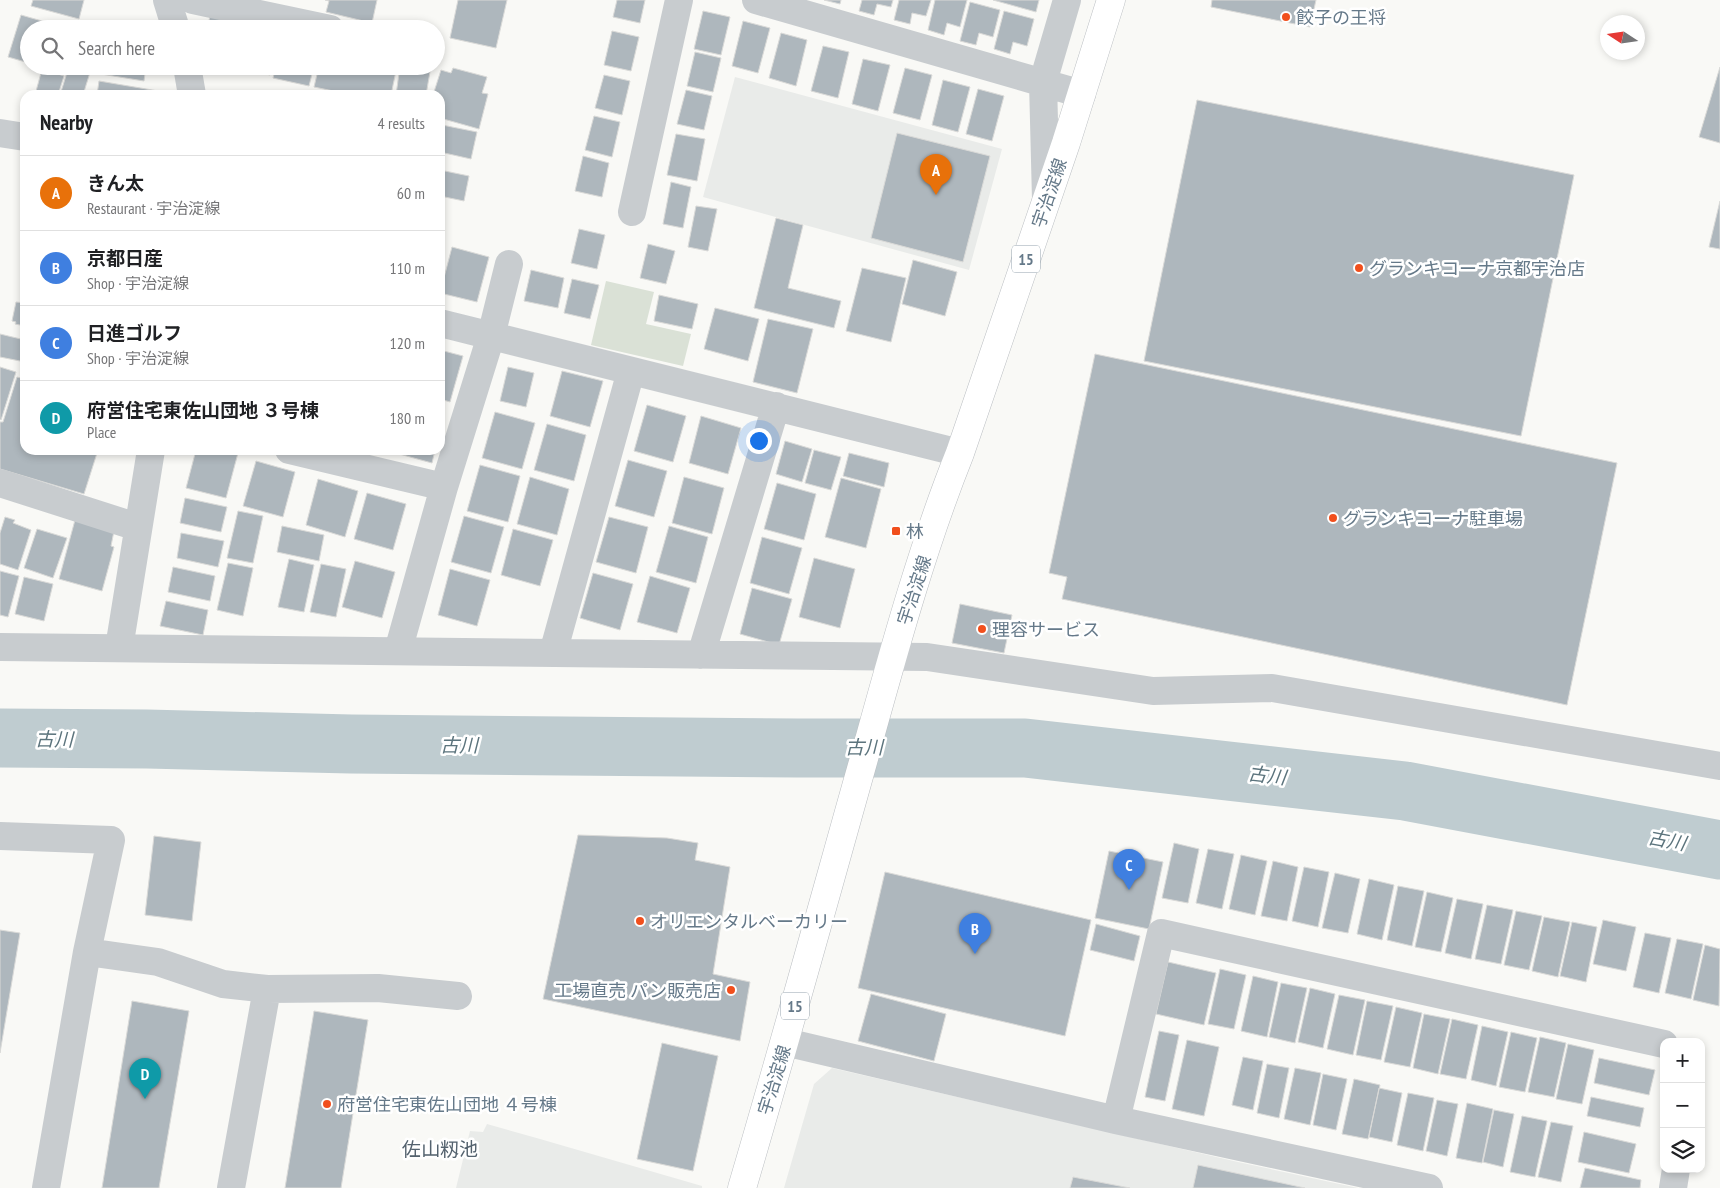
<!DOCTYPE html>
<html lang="en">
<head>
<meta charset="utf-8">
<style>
	:root { --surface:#fff; --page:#f2f2f2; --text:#202124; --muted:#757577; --line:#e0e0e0; --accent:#d93025 }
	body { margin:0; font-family:"PT Sans Narrow","Noto Sans JP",sans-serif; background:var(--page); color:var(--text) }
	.controls { position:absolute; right:15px; bottom:15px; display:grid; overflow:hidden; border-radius:10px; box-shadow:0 2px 8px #0003 }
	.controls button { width:45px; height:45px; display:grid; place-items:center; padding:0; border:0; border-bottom:1px solid var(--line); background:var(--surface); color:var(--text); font:25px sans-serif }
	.compass { position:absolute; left:1600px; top:15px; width:45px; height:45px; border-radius:50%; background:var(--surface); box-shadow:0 2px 8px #0003; rotate:282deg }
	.you { position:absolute; left:758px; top:440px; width:18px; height:18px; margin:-12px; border:4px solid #fff; border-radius:50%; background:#1a73e8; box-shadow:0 0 0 8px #1a73e833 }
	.badge { display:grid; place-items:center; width:32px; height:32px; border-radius:50%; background:var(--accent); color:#fff; font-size:16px; font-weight:700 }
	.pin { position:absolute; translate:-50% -41px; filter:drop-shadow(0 1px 2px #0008) }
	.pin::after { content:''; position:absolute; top:26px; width:18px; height:15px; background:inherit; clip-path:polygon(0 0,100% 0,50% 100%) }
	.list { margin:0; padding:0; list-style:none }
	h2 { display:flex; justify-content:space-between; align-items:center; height:65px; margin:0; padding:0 20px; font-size:21px }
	h2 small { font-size:16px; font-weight:400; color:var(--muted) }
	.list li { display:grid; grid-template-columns:32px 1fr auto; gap:15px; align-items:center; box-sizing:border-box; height:75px; padding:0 20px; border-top:1px solid var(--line) }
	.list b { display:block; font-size:19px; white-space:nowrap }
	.list p { margin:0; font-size:16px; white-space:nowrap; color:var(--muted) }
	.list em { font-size:16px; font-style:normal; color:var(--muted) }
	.icon { flex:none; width:28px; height:28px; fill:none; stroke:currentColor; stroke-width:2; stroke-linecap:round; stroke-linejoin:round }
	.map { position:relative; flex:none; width:1720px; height:1188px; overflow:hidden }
	.search { position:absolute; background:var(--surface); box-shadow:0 2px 8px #0003; left:20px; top:20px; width:425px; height:55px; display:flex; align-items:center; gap:12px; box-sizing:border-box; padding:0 18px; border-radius:28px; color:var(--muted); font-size:19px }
	.panel { position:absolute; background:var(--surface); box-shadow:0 2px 8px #0003; left:20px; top:90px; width:425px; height:365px; border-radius:15px }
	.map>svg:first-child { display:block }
	.built { fill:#e9ebe9 }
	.green { fill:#dae1d6 }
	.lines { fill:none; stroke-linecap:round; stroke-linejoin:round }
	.river { stroke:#bfccd0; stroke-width:59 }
	.building { fill:#aeb7bd; stroke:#dadad8 }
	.major-casing { stroke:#bbbfc3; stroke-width:29 }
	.minor { stroke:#c8cccf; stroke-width:28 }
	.major { stroke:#fff; stroke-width:28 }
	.poi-dot { fill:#f14f1d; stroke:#fff; stroke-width:2 }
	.labels { text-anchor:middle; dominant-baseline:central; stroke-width:5; stroke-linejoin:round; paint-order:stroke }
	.shield { fill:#fff; stroke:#93a1ac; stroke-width:1 }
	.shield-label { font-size:16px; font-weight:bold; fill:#657989 }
	.poi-label { font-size:18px; fill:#657989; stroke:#fff; text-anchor:start }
	.street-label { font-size:18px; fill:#657989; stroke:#fff }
	.water-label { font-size:19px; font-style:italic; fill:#5c747d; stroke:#fff }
	.neighbourhood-label { font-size:19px; fill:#54626e; stroke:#fff }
</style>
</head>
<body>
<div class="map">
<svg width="1720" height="1188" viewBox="0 0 1720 1188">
	<rect width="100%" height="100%" fill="#f9f9f6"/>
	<!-- built -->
	<path class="built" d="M735,77L1002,149L969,270L703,197Z
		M832,1068L1238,1162L1358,1188H784L814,1084Z
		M487,1124L540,1139L702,1186V1188H456L470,1131L483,1132Z"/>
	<!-- green -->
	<path class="green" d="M606,281L654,292L646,324L691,334L683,366L591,345Z"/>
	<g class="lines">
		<!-- river -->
		<path class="river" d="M0,738L147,739L351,744L797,748H1025L1405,791L1720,850"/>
	</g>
	<!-- building -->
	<path class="building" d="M33,0H84L79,19L31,6Z
		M325,0H377L372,23L326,12L329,1Z
		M458,0H507L496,48L450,38Z
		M617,0H645L640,23L613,17Z
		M824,0H841L840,4Z
		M862,0H893L891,7L877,4L874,15L859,11Z
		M899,0H931L926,16L912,13L910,24L894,20Z
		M935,0H967L960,27L947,23L944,35L928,30Z
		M993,0H1039L1036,12Z
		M1212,0H1316L1310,27L1211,7Z
		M970,2L1000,10L993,37L979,33L976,45L960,41Z
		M703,11L730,17L721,55L694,49Z
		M1004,11L1034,19L1027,46L1013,42L1010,54L994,49Z
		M21,15L56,25L55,29H29V63L8,57Z
		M210,16L238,22L237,29H207Z
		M743,21L770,28L758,73L732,66Z
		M130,26L147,29H129Z
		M612,31L639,37L631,71L604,65Z
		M781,33L807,40L796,86L769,78Z
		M823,46L849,52L838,98L811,91Z
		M695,52L721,58L713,92L687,86Z
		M863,59L890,65L878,111L852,104Z
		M69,66H92L83,95H60Z
		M102,66H146L144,81L101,74Z
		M234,66H272L270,75Z
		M276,66H314L309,86L273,78Z
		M319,66H397L391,95H353L314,87Z
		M400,66H431L426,95H396Z
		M1720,67V143L1699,137Z
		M453,68L487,77L482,93L488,94L479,129L440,118V95H433L441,70L451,73Z
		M905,68L932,75L920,120L893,113Z
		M42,69L64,76L58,95H35Z
		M604,75L630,81L622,115L595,108Z
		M943,80L970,87L958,132L932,125Z
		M99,81L158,91V95H97Z
		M978,89L1004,96L992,141L966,134Z
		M686,90L712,96L704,130L677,124Z
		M233,91L250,95H232Z
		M1197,100L1574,175L1521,436L1144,361Z
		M594,116L620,122L612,157L585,150Z
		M442,125L477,132L471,159L440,152V135Z
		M897,133L990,156L963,262L871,238Z
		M676,134L705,139L697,181L667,175Z
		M583,156L609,163L602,197L575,191Z
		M440,170L469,176L464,201L440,196Z
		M671,182L691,187L683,228L663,224Z
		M1720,201V249L1709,247Z
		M696,206L717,209L708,251L688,247Z
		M776,218L803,225L788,288L841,301L834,328L754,308Z
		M579,229L605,235L597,269L571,263Z
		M648,244L675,251L666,284L640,278Z
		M452,247L489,257L477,302L440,293Z
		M913,260L957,272L945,316L902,304Z
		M862,268L906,278L891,342L846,331Z
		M531,270L564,278L558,308L524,301Z
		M572,279L599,285L590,319L564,313Z
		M659,295L698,304L692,329L654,321Z
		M16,302L25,303V326L15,324L16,322L12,321Z
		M715,308L759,319L748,361L704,349Z
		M768,319L813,329L797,393L753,382Z
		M0,334L25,340V362L0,357Z
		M440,350L463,356L450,402L440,399Z
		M1095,354L1617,463L1567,705L1062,599L1067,577L1049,573Z
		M0,367L16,372L1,420L0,419Z
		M508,367L534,373L526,407L500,401Z
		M562,371L603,381L590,427L550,416Z
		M17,377L25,379V450H98L84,494L0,469V422H3Z
		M647,405L686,416L673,462L634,451Z
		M495,412L535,423L522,469L482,458Z
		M440,416L444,417L440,432Z
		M701,416L741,428L728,474L689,463Z
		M547,424L586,435L574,481L534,470Z
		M785,441L812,449L802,482L776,474Z
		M196,450H228L238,453L226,498L186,488Z
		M393,450H435L432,463L392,452Z
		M814,450L841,457L831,490L805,483Z
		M849,453L889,463L884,487L843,476Z
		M628,460L667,471L654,517L615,506Z
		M256,461L295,472L283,517L243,506Z
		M480,465L520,476L508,522L467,511Z
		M530,477L569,489L557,535L517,524Z
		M684,477L724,488L712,534L672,523Z
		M841,478L881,489L866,548L825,537Z
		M318,479L358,491L345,537L306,525Z
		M777,483L816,494L804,540L764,529Z
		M367,493L406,504L393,550L354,539Z
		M185,498L227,507L221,532L180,523Z
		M238,511L263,516L253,563L227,558Z
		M464,516L504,527L491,573L451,562Z
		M5,517L15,520L13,523L31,530L18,570L0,564V533Z
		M609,517L648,527L636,573L596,562Z
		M75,520L114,531L111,546L114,547L102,591L59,579Z
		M282,526L324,535L319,561L277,552Z
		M669,526L708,537L696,583L656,572Z
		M37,529L67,538L53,578L24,568Z
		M513,529L553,540L540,586L501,575Z
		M181,533L224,541L218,567L177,558Z
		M762,537L802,548L789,594L750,583Z
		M814,558L855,569L840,628L799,617Z
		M289,559L314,565L304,612L278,607Z
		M355,561L395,572L382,618L342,607Z
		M228,563L253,568L243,616L217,610Z
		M321,564L346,569L336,617L310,612Z
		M173,567L215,576L210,601L168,592Z
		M450,569L490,580L477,626L438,615Z
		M0,571L19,576L8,617L0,615Z
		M593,573L633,584L620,630L580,618Z
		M650,576L690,588L677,633L637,622Z
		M24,577L53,584L44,621L15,614Z
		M752,588L792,599L779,645L740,634Z
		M166,601L208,610L203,635L160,626Z
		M960,604L1012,615L1004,653L952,643Z
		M578,835L667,838L698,843L695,860L730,867L713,974L750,982L740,1041L543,999Z
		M154,836L201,842L192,921L145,915Z
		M1174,843L1199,849L1188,903L1162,898Z
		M1208,849L1234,854L1222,909L1196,903Z
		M1109,851L1163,862L1149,929L1095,918Z
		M1241,855L1267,861L1255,915L1229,909Z
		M1273,861L1298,867L1287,921L1261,916Z
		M1304,867L1329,872L1318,927L1292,921Z
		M885,872L1091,920L1065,1036L858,988Z
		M1335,873L1360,879L1348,933L1322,928Z
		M1369,879L1394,885L1382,940L1357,934Z
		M1398,886L1424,891L1412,946L1387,940Z
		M1427,892L1453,898L1441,952L1415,947Z
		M1457,899L1483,904L1471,959L1445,953Z
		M1487,905L1513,910L1501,964L1475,959Z
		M1516,911L1542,916L1529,970L1504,965Z
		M1544,917L1570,922L1558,977L1532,971Z
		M1603,920L1636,927L1626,971L1593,964Z
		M1572,922L1597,927L1586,982L1560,976Z
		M1096,924L1140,936L1134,961L1090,950Z
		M0,930L20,933L0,1053Z
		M1645,933L1671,938L1659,993L1633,987Z
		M1677,939L1703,944L1691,999L1665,993Z
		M1705,945L1720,949L1719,1006L1693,1000Z
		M1168,962L1216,973L1204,1025L1156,1014Z
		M1220,969L1246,975L1234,1029L1208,1024Z
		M1253,976L1278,982L1267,1037L1241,1031Z
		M1281,983L1307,988L1295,1043L1269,1037Z
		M1310,988L1335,994L1323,1048L1298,1042Z
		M871,994L946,1014L934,1061L858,1041Z
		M1339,995L1365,1000L1353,1055L1327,1049Z
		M132,1001L189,1011L159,1188H102Z
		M1367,1001L1393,1006L1381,1060L1356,1055Z
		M1396,1007L1422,1013L1410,1067L1384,1062Z
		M314,1011L368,1020L341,1188H285Z
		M1424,1014L1450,1019L1438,1074L1413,1068Z
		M1452,1019L1478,1025L1466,1079L1440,1074Z
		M1482,1026L1508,1032L1496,1086L1471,1080Z
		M1159,1031L1179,1035L1165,1101L1145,1097Z
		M1511,1032L1537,1038L1525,1092L1499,1087Z
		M1540,1037L1566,1043L1554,1097L1528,1092Z
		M1187,1040L1219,1047L1204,1116L1172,1109Z
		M662,1043L718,1056L693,1171L637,1159Z
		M1568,1044L1594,1050L1582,1104L1556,1099Z
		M1243,1057L1263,1061L1253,1110L1232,1105Z
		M1599,1058L1655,1070L1649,1095L1594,1083Z
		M1267,1064L1289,1068L1279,1118L1257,1113Z
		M1295,1068L1321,1073L1310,1125L1284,1119Z
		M1323,1074L1347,1079L1336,1130L1313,1125Z
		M1354,1079L1380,1085L1368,1139L1342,1134Z
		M1379,1088L1402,1093L1392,1142L1369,1137Z
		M1408,1093L1434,1098L1423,1151L1397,1145Z
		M1591,1097L1644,1108L1640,1127L1587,1116Z
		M1437,1100L1458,1104L1447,1156L1426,1151Z
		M1467,1103L1493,1109L1482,1163L1456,1158Z
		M1494,1110L1514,1114L1503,1167L1483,1162Z
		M1522,1116L1547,1121L1535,1177L1510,1172Z
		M1551,1122L1573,1126L1561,1182L1538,1177Z
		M1584,1132L1636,1144L1629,1173L1578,1162Z
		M1198,1165L1305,1188H1193Z
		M1585,1168L1641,1180L1640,1188H1580Z
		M1073,1177L1130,1188H1070Z"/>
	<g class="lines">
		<!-- major casing -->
		<g class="major-casing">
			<path id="major" d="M742,1188C784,1046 823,904 863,762C892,658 920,553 960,453L1066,143L1111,0"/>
		</g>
		<!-- minor -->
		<path class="minor" d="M167,0L176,29
			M193,0L330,29
			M756,0L1082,94
			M187,66L192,95
			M0,133L25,137
			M1046,200L1043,82L1067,0
			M632,212L679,0
			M440,323L960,453
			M289,450L444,487
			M0,483L137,527
			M0,647L927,657L1153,691L1272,688L1720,766
			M119,648L151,450
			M398,651L444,487L491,336L509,264
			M553,653L631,371
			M701,655L776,406
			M0,836L111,840L87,952L46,1188
			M87,952L158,962L223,984L267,989L378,988L458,996
			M785,1042L1116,1120L1429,1188
			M1116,1120L1161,933L1664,1044
			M231,1188L267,989
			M1673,1188L1676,1169"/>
		<!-- major -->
		<use href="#major" class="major"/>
	</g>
	<!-- markers -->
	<g class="poi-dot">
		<circle cx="1286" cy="17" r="5"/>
		<circle cx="1359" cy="268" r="5"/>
		<circle cx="1333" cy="518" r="5"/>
		<rect x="891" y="526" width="10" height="10" rx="2.5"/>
		<circle cx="982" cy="629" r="5"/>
		<circle cx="640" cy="921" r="5"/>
		<circle cx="731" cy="990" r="5"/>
		<circle cx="327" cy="1104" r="5"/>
	</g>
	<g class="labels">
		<!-- shield labels -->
		<g class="shield">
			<rect x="1012" y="245.5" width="28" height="27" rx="4"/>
			<rect x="781" y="992.5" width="28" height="27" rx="4"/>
		</g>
		<g class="shield-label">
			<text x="1026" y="259">15</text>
			<text x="795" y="1006">15</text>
		</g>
		<!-- poi labels -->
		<g class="poi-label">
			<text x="1296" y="17">餃子の王将</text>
			<text x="1369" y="268">グランキコーナ京都宇治店</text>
			<text x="1343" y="518">グランキコーナ駐車場</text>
			<text x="906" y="531">林</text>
			<text x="992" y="629">理容サービス</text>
			<text x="650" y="921">オリエンタルベーカリー</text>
			<text x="721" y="990" text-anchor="end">工場直売 パン販売店</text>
			<text x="337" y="1104">府営住宅東佐山団地 ４号棟</text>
		</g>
		<!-- street labels -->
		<g class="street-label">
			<text transform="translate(1049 193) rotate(-71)">宇治淀線</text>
			<text transform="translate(914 590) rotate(-72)">宇治淀線</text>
			<text transform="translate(774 1080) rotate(-73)">宇治淀線</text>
		</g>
		<!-- water labels -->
		<g class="water-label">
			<text transform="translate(54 739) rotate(1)">古川</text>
			<text x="459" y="745">古川</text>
			<text x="864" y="747">古川</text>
			<text transform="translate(1267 775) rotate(7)">古川</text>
			<text transform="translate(1667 840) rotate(11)">古川</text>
		</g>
		<!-- neighbourhood labels -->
		<g class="neighbourhood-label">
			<text x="440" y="1149">佐山籾池</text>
		</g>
	</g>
</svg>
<div class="controls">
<button>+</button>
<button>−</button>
<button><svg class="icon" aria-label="layers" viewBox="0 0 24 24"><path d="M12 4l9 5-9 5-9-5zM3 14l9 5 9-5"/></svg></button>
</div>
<svg class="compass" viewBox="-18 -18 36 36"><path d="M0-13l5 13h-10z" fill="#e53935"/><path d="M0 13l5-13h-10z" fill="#757577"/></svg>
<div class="you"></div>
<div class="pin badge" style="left:936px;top:195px;background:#e8710a">A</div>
<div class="pin badge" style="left:975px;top:954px;background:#3f7fe0">B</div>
<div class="pin badge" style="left:1129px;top:890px;background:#3f7fe0">C</div>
<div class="pin badge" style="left:145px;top:1099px;background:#0f9aa8">D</div>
<div class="search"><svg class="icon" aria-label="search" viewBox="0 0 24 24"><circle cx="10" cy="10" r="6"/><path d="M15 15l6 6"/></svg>Search here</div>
<section class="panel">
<h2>Nearby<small>4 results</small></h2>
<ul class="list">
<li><span class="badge" style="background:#e8710a">A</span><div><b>きん太</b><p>Restaurant · 宇治淀線</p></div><em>60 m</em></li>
<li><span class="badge" style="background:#3f7fe0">B</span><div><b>京都日産</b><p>Shop · 宇治淀線</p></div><em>110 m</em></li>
<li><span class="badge" style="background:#3f7fe0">C</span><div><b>日進ゴルフ</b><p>Shop · 宇治淀線</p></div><em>120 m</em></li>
<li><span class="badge" style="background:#0f9aa8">D</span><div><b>府営住宅東佐山団地 ３号棟</b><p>Place</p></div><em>180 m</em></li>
</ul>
</section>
</div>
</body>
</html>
